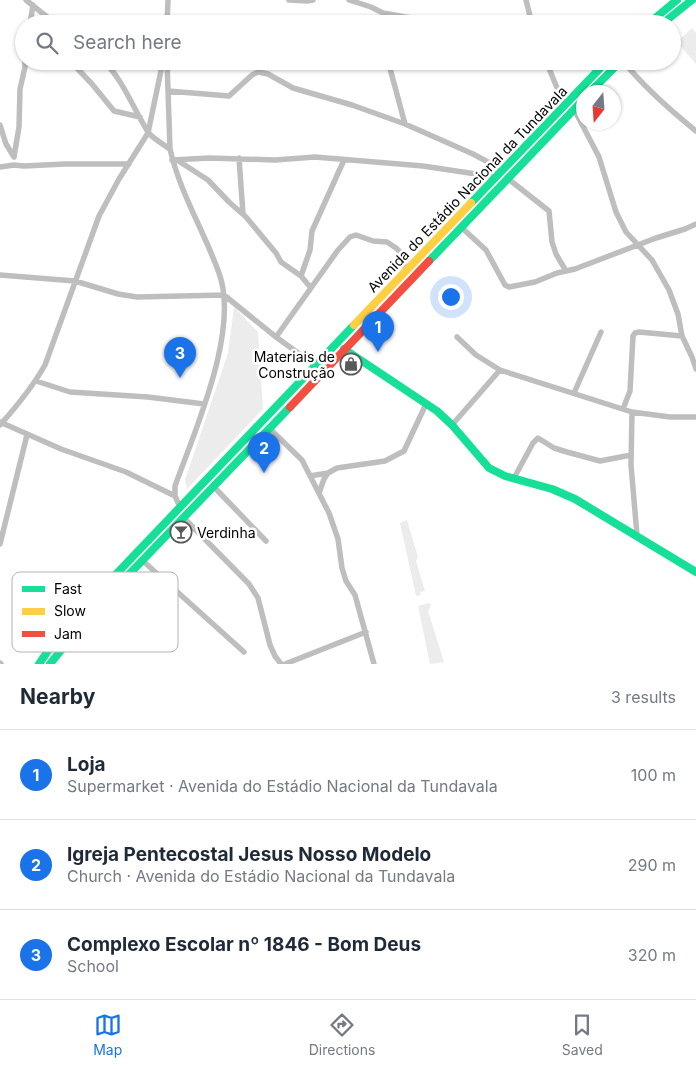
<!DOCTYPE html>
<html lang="en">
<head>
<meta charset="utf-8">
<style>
	:root { --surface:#fff; --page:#f2f2f3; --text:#1f2937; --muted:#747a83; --line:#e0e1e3; --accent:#1a73e8 }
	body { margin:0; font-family:Inter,sans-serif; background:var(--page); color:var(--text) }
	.compass { position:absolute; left:576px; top:85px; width:45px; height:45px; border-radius:50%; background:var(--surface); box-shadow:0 1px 4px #0004; rotate:197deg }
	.you { position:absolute; left:450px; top:296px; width:18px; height:18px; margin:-12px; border:4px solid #fff; border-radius:50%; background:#1a73e8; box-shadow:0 0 0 8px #1a73e833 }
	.badge { display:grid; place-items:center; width:32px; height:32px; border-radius:50%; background:var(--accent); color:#fff; font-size:16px; font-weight:700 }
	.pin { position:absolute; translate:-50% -41px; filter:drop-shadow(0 1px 2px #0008) }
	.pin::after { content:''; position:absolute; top:26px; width:18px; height:15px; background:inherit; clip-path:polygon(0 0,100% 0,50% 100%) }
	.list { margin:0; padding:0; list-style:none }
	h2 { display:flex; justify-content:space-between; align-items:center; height:65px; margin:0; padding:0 20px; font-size:21px }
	h2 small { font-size:16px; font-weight:400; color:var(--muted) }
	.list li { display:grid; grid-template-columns:32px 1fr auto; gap:15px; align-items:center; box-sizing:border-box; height:90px; padding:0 20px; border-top:1px solid var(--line) }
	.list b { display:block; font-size:19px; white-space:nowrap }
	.list p { margin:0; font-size:16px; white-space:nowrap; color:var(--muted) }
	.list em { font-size:16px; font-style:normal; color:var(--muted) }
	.icon { flex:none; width:28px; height:28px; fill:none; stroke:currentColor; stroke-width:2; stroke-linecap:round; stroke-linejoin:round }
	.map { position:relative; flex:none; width:696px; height:664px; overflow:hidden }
	.search { position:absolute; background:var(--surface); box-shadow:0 1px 4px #0004; left:15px; right:15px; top:15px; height:55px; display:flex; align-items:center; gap:12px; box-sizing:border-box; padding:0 18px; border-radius:28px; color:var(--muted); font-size:19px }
	.sheet { height:335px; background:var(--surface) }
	nav { display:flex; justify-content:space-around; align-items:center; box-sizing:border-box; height:70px; border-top:1px solid var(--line); background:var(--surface); font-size:14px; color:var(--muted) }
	nav a { display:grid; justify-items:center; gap:2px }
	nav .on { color:var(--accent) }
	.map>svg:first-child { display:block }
	.green { fill:#ececec }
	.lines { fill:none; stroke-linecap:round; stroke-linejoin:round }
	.street { stroke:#bebebe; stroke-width:5.5 }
	.fast { stroke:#16e098; stroke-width:8 }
	.slow { stroke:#ffcf43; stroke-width:8 }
	.jam { stroke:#f24e42; stroke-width:8 }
	.labels { text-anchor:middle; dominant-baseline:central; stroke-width:5; stroke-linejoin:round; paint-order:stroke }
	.street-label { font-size:14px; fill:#000; stroke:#fff }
	.poi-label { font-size:14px; fill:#000; stroke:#fff; text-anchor:end }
	.key { fill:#fff; stroke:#b2b2b2; stroke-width:1 }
	.key-label { font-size:14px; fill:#000 }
</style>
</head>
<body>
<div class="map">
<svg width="696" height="664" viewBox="0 0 696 664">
	<rect width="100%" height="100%" fill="#fff"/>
	<!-- green -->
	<path class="green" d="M692,28L696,33V64L677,42Z
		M234,307L258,332L263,409L187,489L185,480L228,353Z
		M407,520L418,557L416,561L425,591L420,592L421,595L416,596L400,523Z
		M429,603L431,605L428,611L444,662L430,664L418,606Z"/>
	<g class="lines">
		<!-- street -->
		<path class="street" d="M26,0L56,24
			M289,0L307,1L313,0
			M349,0L371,7L383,13L445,24
			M526,0L532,24
			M30,24L33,5
			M167,24L168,0
			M382,24L383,13
			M599,24C615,18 623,19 640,24
			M104,61C124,82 133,108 148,132C151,137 164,145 170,149
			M167,61L170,149C180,193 204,231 219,273C240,330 195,430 175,486V496L180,507
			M388,61L405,124
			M546,61L564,105
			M623,61C644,87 670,110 696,131
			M73,64L92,84L114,111L140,117
			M168,91L229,96L252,75L258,72L268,74L293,88L352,105L405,124L473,154L488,162L500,173
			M574,109L599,157L616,212L626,232L652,260L669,290L678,314L682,336L692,357L696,369
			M0,125L6,144L14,157
			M14,157L19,127L20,89L25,67V61
			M239,158L243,214
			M172,160L209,158L275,160L315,157L423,166L496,177
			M177,160L208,180L229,202L246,217L276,253L281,262L301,276L311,288
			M0,167L14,165L24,166L65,164H129
			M507,178L549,211L552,242L556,254L566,271
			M461,227L486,250L505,285L509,287L535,282L557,273L575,269L656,238L685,229L696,224
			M0,275L75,281L118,294L137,297L224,295L276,337L316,366
			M301,276L310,250L312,231L344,160
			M276,337L338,250L350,237L356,235L373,241L387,242L396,248L400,252L406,271
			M457,337L476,355L500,370L632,412L670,417H696
			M36,381L70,392L148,397L204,404
			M574,393L601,332
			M623,409L630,391L633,336L635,333L639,332L682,336
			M632,412L631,465L637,535
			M0,422L61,449L126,472L175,496
			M0,425C17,406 32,388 45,365L99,216L119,179L148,133L163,61
			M452,425L500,370
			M270,429L302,460L329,513L338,539L342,568L346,581L355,595L374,664
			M310,476L328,473
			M514,478L533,443L538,438L554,448L567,452L600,461L631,455
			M214,487L266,541
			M319,493L324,479L328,473L337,468L385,461L404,451L426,404
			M184,518L249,584L258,598L270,645L275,656L281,664
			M0,544L27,435
			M143,561L244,652
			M0,663L1,664
			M285,664L366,632"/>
		<!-- fast -->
		<path class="fast" d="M648,24L677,0
			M662,24L692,0
			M590,92L621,61
			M471,203L607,61
			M429,261L584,99
			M344,349L437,411L452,425L489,468L505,476L552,489L575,499L696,572
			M39,664L54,642L79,613L354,325
			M50,664L86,619L290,407"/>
		<!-- slow -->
		<path class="slow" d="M354,325L471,203"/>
		<!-- jam -->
		<path class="jam" d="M290,407L429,261"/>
	</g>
	<!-- icons -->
	<defs>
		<g id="shop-ring" transform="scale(1.125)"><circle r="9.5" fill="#fff" stroke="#595959" stroke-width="1.5"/><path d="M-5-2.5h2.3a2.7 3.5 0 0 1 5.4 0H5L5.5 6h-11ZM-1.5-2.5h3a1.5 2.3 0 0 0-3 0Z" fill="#595959"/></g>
		<g id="bar-ring" transform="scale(1.125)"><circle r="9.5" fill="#fff" stroke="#595959" stroke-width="1.5"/><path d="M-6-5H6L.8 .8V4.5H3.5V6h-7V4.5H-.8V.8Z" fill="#595959"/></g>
	</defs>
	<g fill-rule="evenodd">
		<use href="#shop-ring" x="351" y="364"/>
		<use href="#bar-ring" x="181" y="532"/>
	</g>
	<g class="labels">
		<!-- street labels -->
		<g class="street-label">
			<text transform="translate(467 189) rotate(-46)">Avenida do Estádio Nacional da Tundavala</text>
		</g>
		<!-- poi labels -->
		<g class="poi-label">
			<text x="335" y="356">Materiais de<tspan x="335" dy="16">Construção</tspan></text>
			<text x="197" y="532" text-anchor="start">Verdinha</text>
		</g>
	</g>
	<!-- legend -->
	<rect x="12" y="572" width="166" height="80" rx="8" class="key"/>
	<rect x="22" y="586" width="23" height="6" fill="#16e098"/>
	<rect x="22" y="608" width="23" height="7" fill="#ffcf43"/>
	<rect x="22" y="631" width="23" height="6" fill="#f24e42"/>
	<g class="key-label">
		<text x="54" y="594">Fast</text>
		<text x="54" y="616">Slow</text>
		<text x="54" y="639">Jam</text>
	</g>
</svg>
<svg class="compass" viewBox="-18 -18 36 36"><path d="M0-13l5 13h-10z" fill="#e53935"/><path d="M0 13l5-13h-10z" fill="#747a83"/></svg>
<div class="you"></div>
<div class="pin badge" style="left:378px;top:352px">1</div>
<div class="pin badge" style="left:264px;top:473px">2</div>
<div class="pin badge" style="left:180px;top:378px">3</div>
<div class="search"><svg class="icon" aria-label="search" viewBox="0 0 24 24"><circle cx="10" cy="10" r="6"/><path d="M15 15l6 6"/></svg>Search here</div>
</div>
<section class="sheet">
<h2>Nearby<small>3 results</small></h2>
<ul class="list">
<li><span class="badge">1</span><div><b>Loja</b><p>Supermarket · Avenida do Estádio Nacional da Tundavala</p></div><em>100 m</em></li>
<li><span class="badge">2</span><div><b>Igreja Pentecostal Jesus Nosso Modelo</b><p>Church · Avenida do Estádio Nacional da Tundavala</p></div><em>290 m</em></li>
<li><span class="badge">3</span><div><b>Complexo Escolar nº 1846 - Bom Deus</b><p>School</p></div><em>320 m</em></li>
</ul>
</section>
<nav>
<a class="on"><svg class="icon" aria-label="map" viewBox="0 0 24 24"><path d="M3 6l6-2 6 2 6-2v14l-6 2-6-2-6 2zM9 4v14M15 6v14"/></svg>Map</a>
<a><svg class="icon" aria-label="directions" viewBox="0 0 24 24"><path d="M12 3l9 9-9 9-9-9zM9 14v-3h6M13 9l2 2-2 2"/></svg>Directions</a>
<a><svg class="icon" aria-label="saved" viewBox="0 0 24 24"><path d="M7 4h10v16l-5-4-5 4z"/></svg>Saved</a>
</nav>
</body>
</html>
